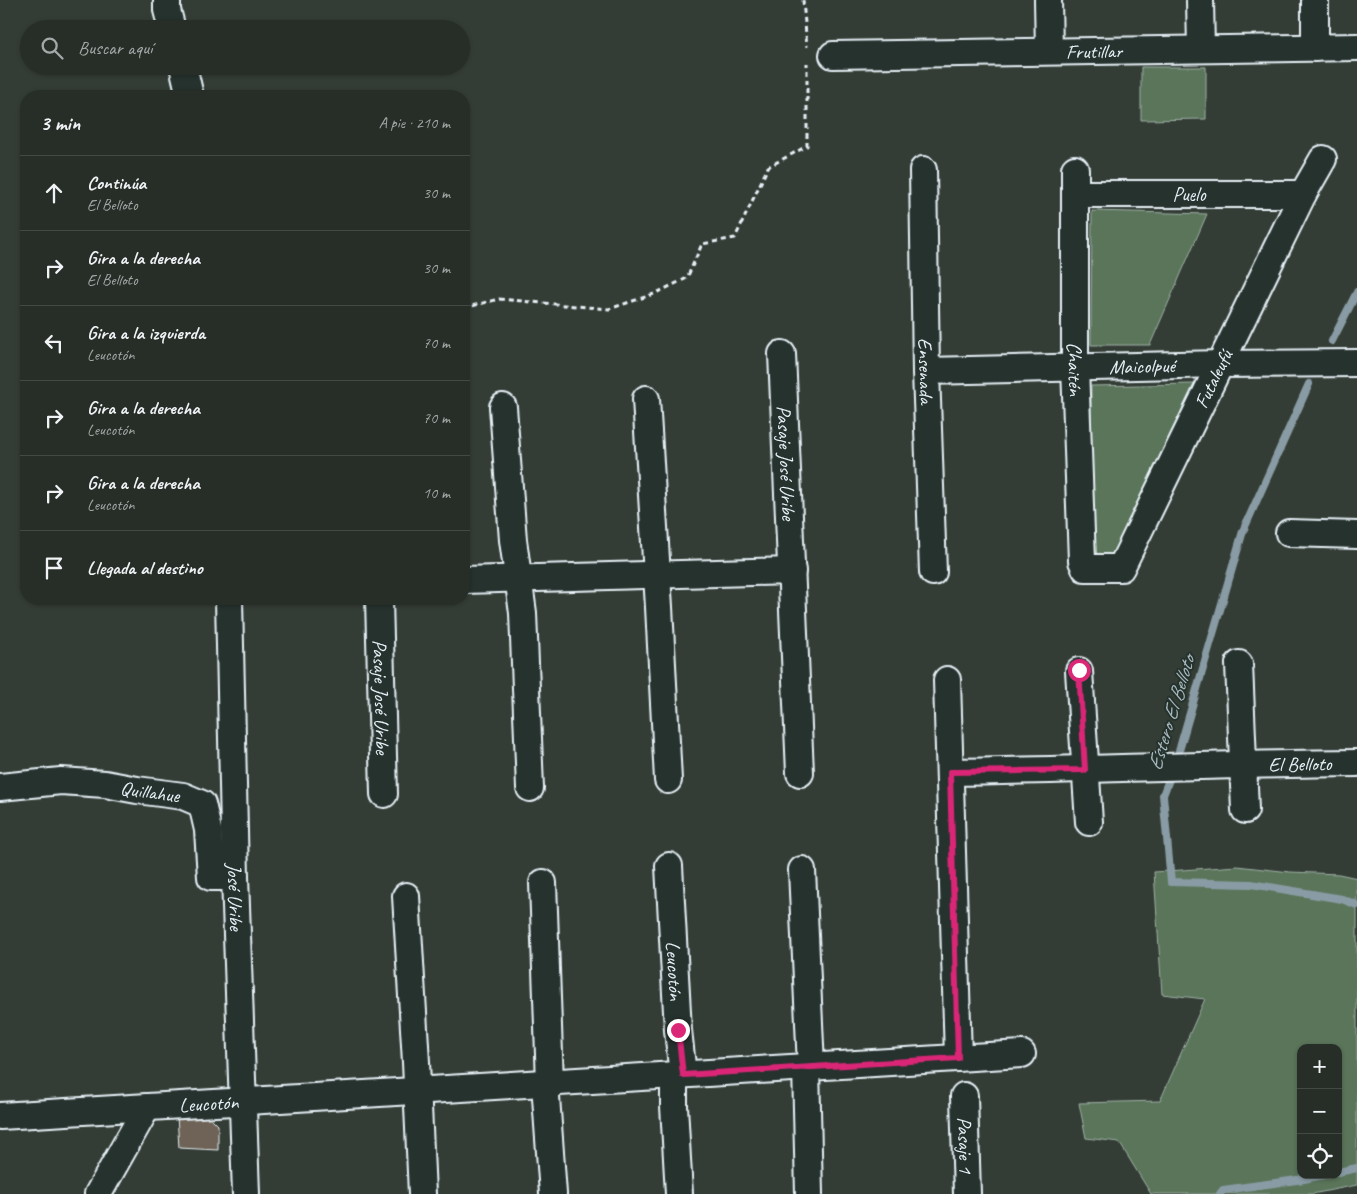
<!DOCTYPE html>
<html lang="es">
<head>
<meta charset="utf-8">
<style>
	:root { --surface:#272e28; --page:#333a34; --text:#f1f3f6; --muted:#a4a8a8; --line:#434a45 }
	body { margin:0; font-family:Caveat,sans-serif; background:var(--page); color:var(--text) }
	.controls { position:absolute; right:15px; bottom:15px; display:grid; overflow:hidden; border-radius:10px; box-shadow:0 1px 4px #0004 }
	.controls button { width:45px; height:45px; display:grid; place-items:center; padding:0; border:0; border-bottom:1px solid var(--line); background:var(--surface); color:var(--text); font:25px sans-serif }
	.stop { position:absolute; width:15px; height:15px; margin:-11px; border:4px solid #db2777; border-radius:50%; background:#fff }
	.stop.end { background:#db2777; border-color:#fff; box-shadow:0 1px 5px #0008 }
	.list { margin:0; padding:0; list-style:none }
	h2 { display:flex; justify-content:space-between; align-items:center; height:65px; margin:0; padding:0 20px; font-size:21px }
	h2 small { font-size:16px; font-weight:400; color:var(--muted) }
	.list li { display:grid; grid-template-columns:32px 1fr auto; gap:15px; align-items:center; box-sizing:border-box; height:75px; padding:0 20px; border-top:1px solid var(--line) }
	.list b { display:block; font-size:19px; white-space:nowrap }
	.list p { margin:0; font-size:16px; white-space:nowrap; color:var(--muted) }
	.list em { font-size:16px; font-style:normal; color:var(--muted) }
	.icon { flex:none; width:28px; height:28px; fill:none; stroke:currentColor; stroke-width:2; stroke-linecap:round; stroke-linejoin:round }
	.map { position:relative; flex:none; width:1357px; height:1194px; overflow:hidden }
	.search { position:absolute; background:var(--surface); box-shadow:0 1px 4px #0004; left:20px; top:20px; width:450px; height:55px; display:flex; align-items:center; gap:12px; box-sizing:border-box; padding:0 18px; border-radius:28px; color:var(--muted); font-size:19px }
	.panel { position:absolute; background:var(--surface); box-shadow:0 1px 4px #0004; left:20px; top:90px; width:450px; height:515px; border-radius:20px }
	.map>svg:first-child { display:block }
	.green { fill:#5a745a; stroke:#a1b2a9; fill-rule:evenodd }
	.lines { fill:none; stroke-linecap:round; stroke-linejoin:round }
	.stream { stroke:#899ca5; stroke-width:8 }
	.building { fill:#6e6456; stroke:#e8f1f8 }
	.minor-casing { stroke:#e8f1f8; stroke-width:30 }
	.path { stroke:#e8f1f8; stroke-width:3; stroke-dasharray:5 4; stroke-linecap:butt }
	.minor { stroke:#26332d; stroke-width:26 }
	.route { stroke:#db2777; stroke-width:6 }
	.labels { text-anchor:middle; dominant-baseline:central; stroke-width:4; stroke-linejoin:round; paint-order:stroke }
	.street-label { font-size:20px; fill:#e8f1f8; stroke:#26332d }
	.water-label { font-size:21px; font-style:italic; fill:#a8b9c1; stroke:#26332d }
</style>
</head>
<body>
<div class="map">
<svg width="1357" height="1194" viewBox="0 0 1357 1194">
	<rect width="100%" height="100%" fill="#343d35"/>
	<filter id="ink" filterUnits="userSpaceOnUse"><feTurbulence type="fractalNoise" baseFrequency=".02" numOctaves="2"/><feDisplacementMap in="SourceGraphic" scale="10" xChannelSelector="R" yChannelSelector="G"/><feConvolveMatrix kernelMatrix="1 2 1 2 8 2 1 2 1" color-interpolation-filters="sRGB"/></filter>
	<g filter="url(#ink)">
		<!-- green -->
		<path class="green" d="M1141,67H1206V119L1141,120Z
			M1092,211L1207,214L1150,345H1091Z
			M1194,384L1112,555L1098,560L1091,551V386Z
			M1237,866L1290,872L1339,874L1357,878V1185L1312,1194H1151L1119,1142L1086,1138L1079,1103L1160,1101L1205,999L1162,994L1154,872ZM1301,1048H1338V1175H1301Z"/>
		<g class="lines">
			<!-- stream -->
			<path class="stream" d="M1332,341L1357,292
				M1176,761L1243,531L1309,384
				M1172,772L1163,795L1171,882L1251,884L1342,899L1357,905
				M1338,1172L1357,1168
				M1220,1194L1223,1190L1304,1179L1324,1175"/>
		</g>
		<!-- building -->
		<path class="building" d="M206,1113L218,1125V1150L179,1148L177,1115Z"/>
		<g class="lines">
			<!-- minor casing -->
			<g class="minor-casing">
				<g id="minor">
					<path d="M167,0V10L172,29"/>
					<path d="M1048,0L1049,51"/>
					<path d="M1200,0L1201,49"/>
					<path d="M1315,48V0"/>
					<path id="s1" d="M833,55L1357,47"/>
					<path d="M183,66L190,96"/>
					<path id="s2" d="M1075,169V367L1082,561L1085,568H1121L1303,194L1323,159"/>
					<path id="s3" d="M923,170L926,371L933,572"/>
					<path id="s4" d="M1075,194H1303"/>
					<path id="s5" d="M782,354L800,773"/>
					<path id="s6" d="M926,371L1221,364L1357,363"/>
					<path d="M646,399L659,607L668,780"/>
					<path d="M503,407L513,540L523,613L530,788"/>
					<path d="M1289,533L1357,535"/>
					<path d="M464,580L792,571"/>
					<path id="s7" d="M229,599L235,877L246,1194"/>
					<path id="s8" d="M379,599L384,794"/>
					<path d="M1239,664L1245,810"/>
					<path d="M1079,671L1089,822"/>
					<path d="M947,680L958,1058"/>
					<path id="s9" d="M950,772C1086,770 1221,764 1357,763"/>
					<path id="s10" d="M0,787L61,781L105,784L137,790L183,796L202,804L208,830L211,877H235"/>
					<path id="s11" d="M669,866L678,1030L683,1075"/>
					<path d="M802,870L811,1067"/>
					<path d="M543,883L550,1083"/>
					<path d="M406,896L416,1062L422,1194"/>
					<path d="M806,1067L809,1194"/>
					<path d="M674,1075V1106L679,1194"/>
					<path d="M545,1083L553,1194"/>
					<path id="s12" d="M964,1096L967,1194"/>
					<path id="s13" d="M0,1116L1022,1054"/>
					<path d="M98,1194L147,1107"/>
				</g>
			</g>
			<!-- path -->
			<path class="path" d="M803,0L807,47
				M464,308L499,299L609,309L654,294L687,278L702,244L735,238L768,167L807,146V63"/>
			<!-- minor -->
			<use href="#minor" class="minor"/>
		</g>
	</g>
	<g class="lines" filter="url(#ink)">
		<!-- route -->
		<path class="route" d="M678,1030L683,1075L958,1058L950,772L1085,770L1079,670"/>
	</g>
	<g class="labels">
		<!-- street labels -->
		<g class="street-label">
			<text stroke="none"><textPath href="#s1" startOffset="261">Frutillar</textPath></text>
			<text stroke="none"><textPath href="#s4" startOffset="114">Puelo</textPath></text>
			<text stroke="none"><textPath href="#s6" startOffset="216">Maicolpué</textPath></text>
			<text stroke="none"><textPath href="#s2" startOffset="200">Chaitén</textPath></text>
			<text stroke="none"><textPath href="#s3" startOffset="201">Ensenada</textPath></text>
			<text stroke="none"><textPath href="#s2" startOffset="646">Futaleufú</textPath></text>
			<text stroke="none"><textPath href="#s5" startOffset="109">Pasaje José Uribe</textPath></text>
			<text stroke="none"><textPath href="#s8" startOffset="98">Pasaje José Uribe</textPath></text>
			<text stroke="none"><textPath href="#s9" startOffset="350">El Belloto</textPath></text>
			<text stroke="none"><textPath href="#s10" startOffset="151">Quillahue</textPath></text>
			<text stroke="none"><textPath href="#s7" startOffset="298">José Uribe</textPath></text>
			<text stroke="none"><textPath href="#s11" startOffset="105">Leucotón</textPath></text>
			<text stroke="none"><textPath href="#s13" startOffset="209">Leucotón</textPath></text>
			<text stroke="none"><textPath href="#s12" startOffset="49">Pasaje 1</textPath></text>
		</g>
		<!-- water labels -->
		<g class="water-label">
			<text transform="translate(1171 713) rotate(-73)">Estero El Belloto</text>
		</g>
	</g>
</svg>
<div class="controls">
<button>+</button>
<button>−</button>
<button><svg class="icon" aria-label="locate" viewBox="0 0 24 24"><circle cx="12" cy="12" r="6"/><path d="M12 2v4M12 18v4M2 12h4M18 12h4"/></svg></button>
</div>
<div class="stop" style="left:1079px;top:670px"></div>
<div class="stop end" style="left:678px;top:1030px"></div>
<div class="search"><svg class="icon" aria-label="search" viewBox="0 0 24 24"><circle cx="10" cy="10" r="6"/><path d="M15 15l6 6"/></svg>Buscar aquí</div>
<section class="panel">
<h2>3 min<small>A pie · 210 m</small></h2>
<ul class="list">
<li><svg class="icon" aria-label="ahead" viewBox="0 0 24 24"><path d="M12 20V5M6 11l6-6 6 6"/></svg><div><b>Continúa</b><p>El Belloto</p></div><em>30 m</em></li>
<li><svg class="icon" aria-label="right" viewBox="0 0 24 24"><path d="M7 20v-9h11M14 6l5 5-5 5"/></svg><div><b>Gira a la derecha</b><p>El Belloto</p></div><em>30 m</em></li>
<li><svg class="icon" aria-label="left" viewBox="0 0 24 24"><path d="M17 20v-9H6M10 6l-5 5 5 5"/></svg><div><b>Gira a la izquierda</b><p>Leucotón</p></div><em>70 m</em></li>
<li><svg class="icon" aria-label="right" viewBox="0 0 24 24"><path d="M7 20v-9h11M14 6l5 5-5 5"/></svg><div><b>Gira a la derecha</b><p>Leucotón</p></div><em>70 m</em></li>
<li><svg class="icon" aria-label="right" viewBox="0 0 24 24"><path d="M7 20v-9h11M14 6l5 5-5 5"/></svg><div><b>Gira a la derecha</b><p>Leucotón</p></div><em>10 m</em></li>
<li><svg class="icon" aria-label="arrive" viewBox="0 0 24 24"><path d="M6 21V4h12l-3 4 3 4H6"/></svg><div><b>Llegada al destino</b></div></li>
</ul>
</section>
</div>
</body>
</html>
